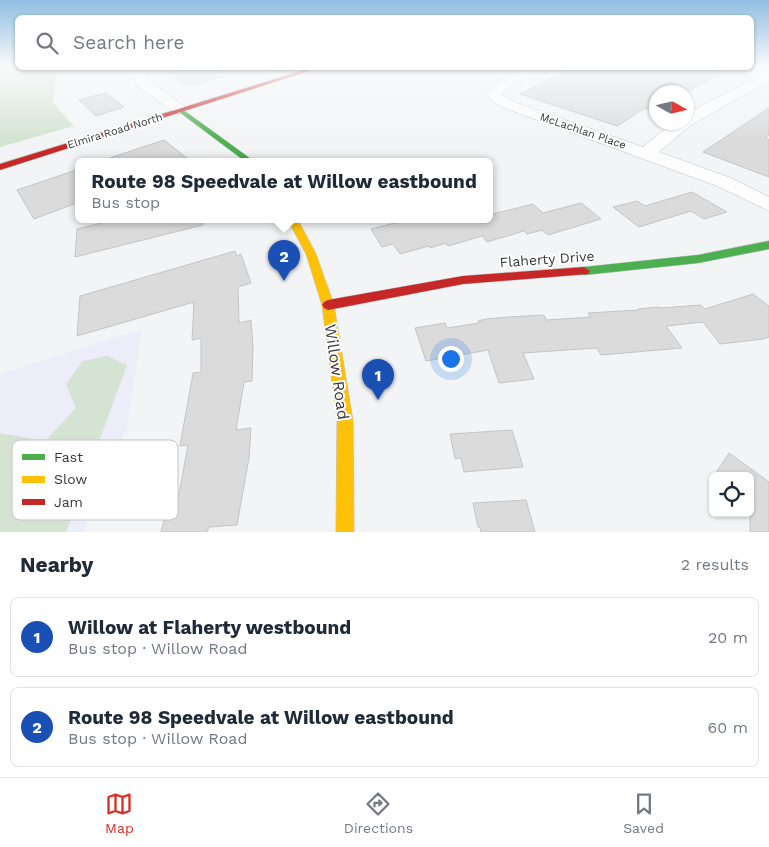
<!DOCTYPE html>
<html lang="en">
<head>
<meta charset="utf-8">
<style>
	:root { --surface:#fff; --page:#f2f2f3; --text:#1f2937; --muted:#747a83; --line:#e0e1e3; --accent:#d93025 }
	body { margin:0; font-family:"Work Sans",sans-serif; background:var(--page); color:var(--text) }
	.controls { position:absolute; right:15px; bottom:15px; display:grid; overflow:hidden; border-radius:8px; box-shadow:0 1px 4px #0004 }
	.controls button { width:45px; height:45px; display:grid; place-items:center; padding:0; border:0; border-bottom:1px solid var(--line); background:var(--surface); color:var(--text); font:25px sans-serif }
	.compass { position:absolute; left:649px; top:85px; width:45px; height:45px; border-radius:50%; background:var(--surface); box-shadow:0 1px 4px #0004; rotate:98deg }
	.you { position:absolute; left:450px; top:358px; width:18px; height:18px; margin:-12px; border:4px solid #fff; border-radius:50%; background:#1a73e8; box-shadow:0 0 0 8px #1a73e833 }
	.badge { display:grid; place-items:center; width:32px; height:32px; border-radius:50%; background:var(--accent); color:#fff; font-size:16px; font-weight:700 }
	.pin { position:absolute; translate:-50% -41px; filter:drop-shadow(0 1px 2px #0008) }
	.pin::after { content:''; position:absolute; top:26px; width:18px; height:15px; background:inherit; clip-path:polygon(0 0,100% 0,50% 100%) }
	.popup { position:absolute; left:75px; top:158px; width:418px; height:65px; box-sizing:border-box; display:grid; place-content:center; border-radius:8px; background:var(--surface); filter:drop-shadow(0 1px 4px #0005); font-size:16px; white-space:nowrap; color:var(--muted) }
	.popup b { font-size:19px; color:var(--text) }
	.popup::after { content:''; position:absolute; left:50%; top:100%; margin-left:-10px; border:10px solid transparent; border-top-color:var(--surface) }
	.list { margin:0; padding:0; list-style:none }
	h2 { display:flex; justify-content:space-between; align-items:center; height:65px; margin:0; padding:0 20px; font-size:21px }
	h2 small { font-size:16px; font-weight:400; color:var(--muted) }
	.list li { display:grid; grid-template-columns:32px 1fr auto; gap:15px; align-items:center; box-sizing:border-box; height:80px; margin:0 10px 10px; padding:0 10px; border:1px solid var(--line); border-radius:8px }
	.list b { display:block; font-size:19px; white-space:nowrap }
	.list p { margin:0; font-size:16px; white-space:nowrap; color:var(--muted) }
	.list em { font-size:16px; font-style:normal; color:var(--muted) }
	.icon { flex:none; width:28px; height:28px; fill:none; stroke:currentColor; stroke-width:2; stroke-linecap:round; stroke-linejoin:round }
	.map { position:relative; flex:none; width:769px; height:532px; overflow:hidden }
	.search { position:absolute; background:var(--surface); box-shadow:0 1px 4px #0004; left:15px; right:15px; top:15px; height:55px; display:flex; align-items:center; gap:12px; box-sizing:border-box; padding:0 18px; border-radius:8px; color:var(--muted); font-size:19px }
	.sheet { height:245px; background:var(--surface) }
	nav { display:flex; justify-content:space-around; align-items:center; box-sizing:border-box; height:70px; border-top:1px solid var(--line); background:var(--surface); font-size:14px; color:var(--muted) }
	nav a { display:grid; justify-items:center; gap:2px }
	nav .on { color:var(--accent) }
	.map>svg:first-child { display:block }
	.education { fill:#edecf9 }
	.green { fill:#d4e3d2 }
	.building { fill:#dbdbdc; stroke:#c4c4c5 }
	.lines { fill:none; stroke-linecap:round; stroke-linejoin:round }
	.street-casing { stroke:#c0c2c4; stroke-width:1 }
	.fast-casing { stroke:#c0c2c4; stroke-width:1 }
	.slow-casing { stroke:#c0c2c4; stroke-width:1 }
	.jam-casing { stroke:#c0c2c4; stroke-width:1 }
	.street { fill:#fdfdfe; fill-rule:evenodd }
	.fast { fill:#4caf50; fill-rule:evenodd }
	.slow { fill:#ffc107; fill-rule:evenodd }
	.jam { fill:#c62828; fill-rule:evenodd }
	.labels { text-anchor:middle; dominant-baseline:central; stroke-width:4; stroke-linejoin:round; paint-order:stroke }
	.far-street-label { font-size:11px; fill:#363739; stroke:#fff }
	.street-label { font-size:14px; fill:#363739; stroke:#fff }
	.near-street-label { font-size:16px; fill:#363739; stroke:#fff }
	.key { fill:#fff; stroke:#c3c3c4; stroke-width:1 }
	.key-label { font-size:14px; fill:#363739 }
</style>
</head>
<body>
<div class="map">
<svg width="769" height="532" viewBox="0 0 769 532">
	<rect width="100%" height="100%" fill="#f2f4f6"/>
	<!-- education -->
	<path class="education" d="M142,329L127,426L84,532H0V374Z"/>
	<!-- green -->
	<path class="green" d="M0,67L64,68L55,79L53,103L74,126L0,147Z
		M107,356L127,365L66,532H0V433L45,441L76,408L66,384L83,361Z"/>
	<!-- building -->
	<path class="building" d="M159,68H238V72L195,85H185Z
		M571,68H733L686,92H656V105L648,109L645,108L617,126L520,94Z
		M106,93L124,107L96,116L79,100Z
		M769,108V135L765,138L769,140V177L703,152Z
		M164,140L192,162H107V159Z
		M79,169V202L34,219L17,190Z
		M692,192L727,212L704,219L691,211L639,227L613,207L637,201L645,206Z
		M581,203L601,219L548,235L542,230L527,234L524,231L487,242L482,236L448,246L446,243L430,248L429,246L400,254L393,244L382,247L371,229L407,220H489V215L533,204L543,213Z
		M114,220H202L203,225L75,257L77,229Z
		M235,251L237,256L241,254L251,283L238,287L239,323L251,320L253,347L252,381L244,382L236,430L251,428L249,458L237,525L209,527L207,532H161L171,494H179L188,445L180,446L193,373L201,372V338L192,340L194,302L77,336L80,296Z
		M753,294L769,306V337L763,339L720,344L703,322L666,326L682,348L601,355L597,348L523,353L534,379L499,383L488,350L426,361L415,328L445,323L447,328L479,323L478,321L486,319L509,317L544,315L546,320L591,317L588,313L639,310L638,309L658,307L660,308L701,305L705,309Z
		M512,430L523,467L464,472L461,458L455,459L450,434Z
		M729,453L769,482V532H750V476H714Z
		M526,500L535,532H481L480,527H478L473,503Z"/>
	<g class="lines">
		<!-- street casing -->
		<g class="street-casing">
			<path id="street" d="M762,66L769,71V81L691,125L659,152L731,178L769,197V211L717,186L507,109L494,103L487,94C501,73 527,68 551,68L550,71L514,83L501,94L517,103L643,147L674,122H686V114L759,76L747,68Z
				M134,68H146L148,80L185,107L188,110L185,113H175L136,85Z"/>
		</g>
		<!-- fast casing -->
		<g class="fast-casing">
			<path id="fast" d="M178,109H182L255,162H246L178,111Z
				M769,241V249L698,263L584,275L578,271L584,267L698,255Z"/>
		</g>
		<!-- slow casing -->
		<g class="slow-casing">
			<path id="slow" d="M288,220H298L316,254L334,305L353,421L354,532H336L337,421L322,305L306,254Z"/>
		</g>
		<!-- jam casing -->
		<g class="jam-casing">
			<path id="jam" d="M311,68H318L0,170V164Z
				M584,267L590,271L588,274L463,284L328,310L324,308L322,305L324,302L328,300L463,276Z"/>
		</g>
		<!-- street -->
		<use href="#street" class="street"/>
		<!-- fast -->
		<use href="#fast" class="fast"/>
		<!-- slow -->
		<use href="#slow" class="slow"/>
		<!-- jam -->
		<use href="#jam" class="jam"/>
	</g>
	<!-- sky -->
	<linearGradient id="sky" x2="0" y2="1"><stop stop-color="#8fbee1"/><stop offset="0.47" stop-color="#f9fafb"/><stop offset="1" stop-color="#f9fafb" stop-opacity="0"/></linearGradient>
	<rect width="769" height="141" fill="url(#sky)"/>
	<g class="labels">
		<!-- far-street labels -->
		<g class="far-street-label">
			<text transform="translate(115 131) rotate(-17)">Elmira Road North</text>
			<text transform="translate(583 131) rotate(19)">McLachlan Place</text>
		</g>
		<!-- street labels -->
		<g class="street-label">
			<text transform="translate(547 259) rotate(-4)">Flaherty Drive</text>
		</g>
		<!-- near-street labels -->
		<g class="near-street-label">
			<text transform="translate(337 372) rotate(82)">Willow Road</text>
		</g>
	</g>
	<!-- legend -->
	<rect x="12" y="440" width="166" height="80" rx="8" class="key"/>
	<rect x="22" y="454" width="23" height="6" fill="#4caf50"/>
	<rect x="22" y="476" width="23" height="7" fill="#ffc107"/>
	<rect x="22" y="499" width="23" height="6" fill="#c62828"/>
	<g class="key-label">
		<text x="54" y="462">Fast</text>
		<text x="54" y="484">Slow</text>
		<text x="54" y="507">Jam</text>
	</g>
</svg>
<div class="controls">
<button><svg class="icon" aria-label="locate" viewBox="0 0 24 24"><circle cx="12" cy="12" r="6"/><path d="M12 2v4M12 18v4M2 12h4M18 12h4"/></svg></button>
</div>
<svg class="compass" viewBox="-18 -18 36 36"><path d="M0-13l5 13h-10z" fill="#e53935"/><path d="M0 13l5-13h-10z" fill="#747a83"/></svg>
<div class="you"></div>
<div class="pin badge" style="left:378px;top:400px;background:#1a4fb4">1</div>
<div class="pin badge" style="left:284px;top:281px;background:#1a4fb4">2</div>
<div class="popup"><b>Route 98 Speedvale at Willow eastbound</b>Bus stop</div>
<div class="search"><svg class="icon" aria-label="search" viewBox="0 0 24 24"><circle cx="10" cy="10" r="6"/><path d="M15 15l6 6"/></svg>Search here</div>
</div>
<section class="sheet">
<h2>Nearby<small>2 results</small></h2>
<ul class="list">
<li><span class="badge" style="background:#1a4fb4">1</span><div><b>Willow at Flaherty westbound</b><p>Bus stop · Willow Road</p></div><em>20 m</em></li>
<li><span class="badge" style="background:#1a4fb4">2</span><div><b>Route 98 Speedvale at Willow eastbound</b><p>Bus stop · Willow Road</p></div><em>60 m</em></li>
</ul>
</section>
<nav>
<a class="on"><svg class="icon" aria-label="map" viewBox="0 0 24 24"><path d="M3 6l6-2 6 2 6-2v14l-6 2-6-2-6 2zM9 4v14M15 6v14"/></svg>Map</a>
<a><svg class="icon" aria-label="directions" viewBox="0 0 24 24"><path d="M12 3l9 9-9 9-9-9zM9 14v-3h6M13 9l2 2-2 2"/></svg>Directions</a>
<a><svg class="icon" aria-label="saved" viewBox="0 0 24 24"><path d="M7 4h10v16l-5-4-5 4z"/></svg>Saved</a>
</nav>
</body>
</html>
